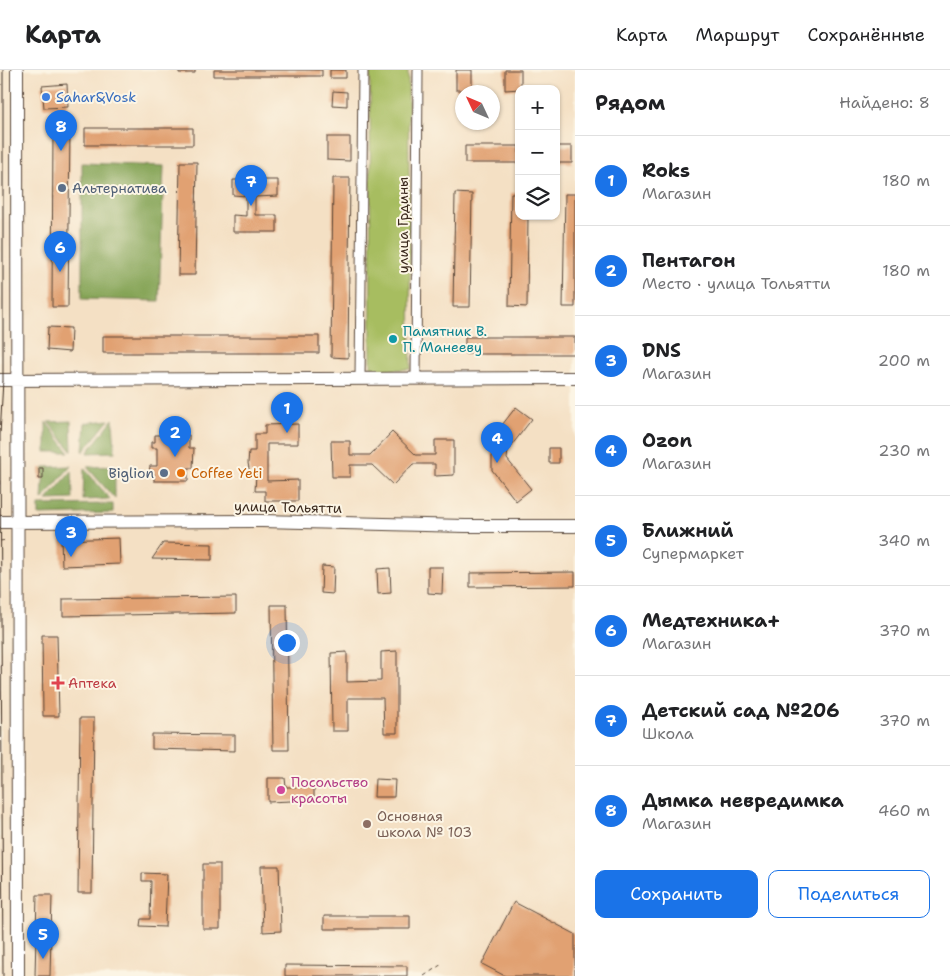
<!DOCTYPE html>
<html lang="ru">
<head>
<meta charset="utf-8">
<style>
	:root { --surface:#fff; --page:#f6f6f6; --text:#202124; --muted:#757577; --line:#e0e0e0; --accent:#1a73e8 }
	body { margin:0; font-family:"Shantell Sans",sans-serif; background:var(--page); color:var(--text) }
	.controls { position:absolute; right:15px; top:15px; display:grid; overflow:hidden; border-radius:10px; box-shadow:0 1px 4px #0004 }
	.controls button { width:45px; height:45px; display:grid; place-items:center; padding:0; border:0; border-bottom:1px solid var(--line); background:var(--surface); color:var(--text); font:25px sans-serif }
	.compass { position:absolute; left:455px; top:15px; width:45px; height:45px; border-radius:50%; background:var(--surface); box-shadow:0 1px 4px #0004; rotate:314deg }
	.you { position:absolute; left:286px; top:572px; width:18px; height:18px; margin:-12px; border:4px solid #fff; border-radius:50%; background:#1a73e8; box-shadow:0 0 0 8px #1a73e833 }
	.badge { display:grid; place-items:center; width:32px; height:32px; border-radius:50%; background:var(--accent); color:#fff; font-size:16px; font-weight:700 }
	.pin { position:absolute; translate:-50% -41px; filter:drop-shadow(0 1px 2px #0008) }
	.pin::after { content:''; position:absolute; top:26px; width:18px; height:15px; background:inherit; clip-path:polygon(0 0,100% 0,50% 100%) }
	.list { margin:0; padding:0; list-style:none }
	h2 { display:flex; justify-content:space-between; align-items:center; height:65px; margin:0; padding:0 20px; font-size:21px }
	h2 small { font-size:16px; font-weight:400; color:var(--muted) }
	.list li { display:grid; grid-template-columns:32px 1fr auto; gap:15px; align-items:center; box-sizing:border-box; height:90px; padding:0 20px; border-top:1px solid var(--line) }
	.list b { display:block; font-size:19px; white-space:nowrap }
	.list p { margin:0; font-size:16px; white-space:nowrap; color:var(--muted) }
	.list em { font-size:16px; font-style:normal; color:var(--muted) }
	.actions { display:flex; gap:10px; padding:15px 20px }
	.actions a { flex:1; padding:11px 0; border:1px solid var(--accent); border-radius:10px; text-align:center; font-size:18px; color:var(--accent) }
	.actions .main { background:var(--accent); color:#fff }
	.icon { flex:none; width:28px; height:28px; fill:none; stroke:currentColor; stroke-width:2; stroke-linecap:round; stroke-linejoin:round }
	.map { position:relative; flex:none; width:575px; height:906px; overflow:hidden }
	header { display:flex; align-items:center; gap:30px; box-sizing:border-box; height:70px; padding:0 25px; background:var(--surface); border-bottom:1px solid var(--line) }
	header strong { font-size:24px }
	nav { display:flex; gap:28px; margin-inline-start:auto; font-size:18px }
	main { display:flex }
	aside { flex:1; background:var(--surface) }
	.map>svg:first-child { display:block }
	.green { fill:#a7bd61; stroke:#717440 }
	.forest { fill:#85a457; stroke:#60673a }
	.building { fill:#e1a172 }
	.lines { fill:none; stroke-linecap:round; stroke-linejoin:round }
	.street-casing { stroke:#574537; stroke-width:11 }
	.secondary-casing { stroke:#574537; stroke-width:14 }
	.path { stroke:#574537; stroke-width:1; stroke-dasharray:4 4; stroke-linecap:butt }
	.street { stroke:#fff; stroke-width:9 }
	.secondary { stroke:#fff; stroke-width:12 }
	.tram { stroke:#3b2a1e; stroke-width:1 }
	.shop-dot { fill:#3f7fe0; stroke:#fcf5e5; stroke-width:2 }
	.service-dot { fill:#5c6f8a; stroke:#fcf5e5; stroke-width:2 }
	.culture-dot { fill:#0f9aa8; stroke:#fcf5e5; stroke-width:2 }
	.food-dot { fill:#e8710a; stroke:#fcf5e5; stroke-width:2 }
	.health-dot { fill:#e0444e; stroke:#fcf5e5; stroke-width:2 }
	.hotel-dot { fill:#d1479c; stroke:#fcf5e5; stroke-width:2 }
	.education-dot { fill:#8d6e63; stroke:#fcf5e5; stroke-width:2 }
	.labels { text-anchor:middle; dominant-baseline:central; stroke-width:4; stroke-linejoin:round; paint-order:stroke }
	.shop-label { font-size:14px; fill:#366cbe; stroke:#fcf5e5; text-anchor:start }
	.service-label { font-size:14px; fill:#4e5e75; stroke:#fcf5e5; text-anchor:start }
	.street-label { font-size:14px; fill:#3b2a1e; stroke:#fcf5e5 }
	.culture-label { font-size:14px; fill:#0d838f; stroke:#fcf5e5; text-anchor:start }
	.food-label { font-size:14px; fill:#c56008; stroke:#fcf5e5; text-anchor:start }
	.health-label { font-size:14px; fill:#be3a42; stroke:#fcf5e5; text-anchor:start }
	.hotel-label { font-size:14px; fill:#b23c85; stroke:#fcf5e5; text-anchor:start }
	.education-label { font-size:14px; fill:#785e54; stroke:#fcf5e5; text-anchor:start }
</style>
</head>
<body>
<header>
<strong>Карта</strong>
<nav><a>Карта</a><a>Маршрут</a><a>Сохранённые</a></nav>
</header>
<main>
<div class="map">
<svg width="575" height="906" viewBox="0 0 575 906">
	<rect width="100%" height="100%" fill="#fcf5e5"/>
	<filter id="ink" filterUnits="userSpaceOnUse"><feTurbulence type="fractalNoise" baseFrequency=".02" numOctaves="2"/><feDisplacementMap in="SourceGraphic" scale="10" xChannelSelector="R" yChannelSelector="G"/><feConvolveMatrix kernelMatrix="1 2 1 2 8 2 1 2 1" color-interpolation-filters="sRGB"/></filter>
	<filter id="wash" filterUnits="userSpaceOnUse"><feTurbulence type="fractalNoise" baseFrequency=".0096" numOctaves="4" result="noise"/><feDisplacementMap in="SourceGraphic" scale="20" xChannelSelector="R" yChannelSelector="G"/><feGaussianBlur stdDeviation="1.12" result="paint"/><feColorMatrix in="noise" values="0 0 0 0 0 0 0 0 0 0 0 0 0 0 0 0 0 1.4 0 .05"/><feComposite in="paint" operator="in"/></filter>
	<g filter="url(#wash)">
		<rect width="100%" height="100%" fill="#f4e0c4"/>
		<!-- green -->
		<path class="green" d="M370,0H408L411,299L371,301Z"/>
		<!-- forest -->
		<path class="forest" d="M82,93L164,96L159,231L82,229Z
			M113,349L115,382L87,383Z
			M109,350L83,382L85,353Z
			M71,351L72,381L48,352Z
			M46,352L69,382H46Z
			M71,396L42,430L44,397Z
			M115,396V429L87,397Z
			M84,398L110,429L83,430Z
			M72,401L73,429L47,430Z
			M113,434V443L39,445V435Z"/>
		<g id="blocks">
			<!-- building -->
			<path class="building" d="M179,0H195V3H179Z
				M214,0H322V6H214Z
				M330,0H346V8H330Z
				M456,0H472V20H456Z
				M505,0H521V19L505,20Z
				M67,14L68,37L44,38L42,16Z
				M333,21L347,22V36L332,35Z
				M53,58H70L68,237H52Z
				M85,58H193V75H85Z
				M327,67H350V91L327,90Z
				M465,76H519V93H465Z
				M556,76H572V93H556Z
				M180,92H197L195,205H178Z
				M333,108H350L348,288L331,287Z
				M233,110H278V126L255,127V145H277V162H233V145L246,146V126L233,125Z
				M455,123L472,124L470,237H453Z
				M511,123H519V146H528L527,237L509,236Z
				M565,124H575V237H563Z
				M48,257L71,258L70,282L47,280Z
				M103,266H319V283H103Z
				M465,267H575V284H465Z
				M516,337L532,349L508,380L507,389L531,419L516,431L492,400V368Z
				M298,354V374H267V411L298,410V431H265V421H255L256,404H250L248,393L249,381H255V364H265V355Z
				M392,362L416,385H435V370H454V405L435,406V394H413L393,415L372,395H350V407H332L331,371H350V385H370Z
				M155,365H189V378H194L193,398H188V411H154V403H149L150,396H157V378H151V372H155Z
				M549,378H559V393H549Z
				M39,398H43V409H39Z
				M119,468L120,494L62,496L61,470Z
				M163,473L212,474V490L152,489Z
				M322,496L334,497L333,524L321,523Z
				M428,497H443L442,524L428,523Z
				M390,498L391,523L378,524L377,499Z
				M575,502V516L470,517V503Z
				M236,527V543L63,546V529Z
				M271,535H287L289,680H273Z
				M42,565H57L59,646H43Z
				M397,581V663H384L383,628H348V661H332L331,583L347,582V612L381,611V582Z
				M80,648H94L92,823H78Z
				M152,664L235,665V681L152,679Z
				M268,708H285L286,717H314V730L268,732Z
				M375,709L395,710L394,727H374Z
				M203,794H220V859H203Z
				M261,796H279L281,861L263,862Z
				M142,803L167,804L165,857L140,856L141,849H150L151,811H142Z
				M37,825H52L50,906H35Z
				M514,832L575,864V906H505L482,894Z
				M324,846H410V859H324Z
				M285,895L407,896V906H285Z"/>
		</g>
	</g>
	<g filter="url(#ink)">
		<use href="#blocks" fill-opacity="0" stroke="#574537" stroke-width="1"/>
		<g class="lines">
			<!-- street casing -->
			<g class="street-casing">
				<path id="street" d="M360,309L363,0
					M416,309L418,0"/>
			</g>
			<!-- secondary casing -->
			<g class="secondary-casing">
				<path id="secondary" d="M17,0L18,906
					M0,310L575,308
					M0,452L262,451L465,456H575"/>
			</g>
			<!-- path -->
			<path class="path" d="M0,471L7,470
				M424,906L442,894"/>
			<!-- street -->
			<use href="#street" class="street"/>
			<!-- secondary -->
			<use href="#secondary" class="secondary"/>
			<!-- tram -->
			<path class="tram" d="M3,0V310L0,365L3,906"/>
		</g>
	</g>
	<!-- markers -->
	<circle class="shop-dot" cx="46" cy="27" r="5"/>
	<g class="service-dot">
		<circle cx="62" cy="118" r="5"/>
		<circle cx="164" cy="403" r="5"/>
	</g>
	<circle class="culture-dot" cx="393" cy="269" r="5"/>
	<circle class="food-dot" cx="181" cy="403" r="5"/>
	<path class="health-dot" d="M55.5 605.5h5v5h5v5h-5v5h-5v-5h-5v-5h5z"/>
	<circle class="hotel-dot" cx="281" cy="720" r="5"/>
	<circle class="education-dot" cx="367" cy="754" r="5"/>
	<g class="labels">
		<!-- shop labels -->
		<g class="shop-label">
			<text x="56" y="27">Sahar&amp;Vosk</text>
		</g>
		<!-- service labels -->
		<g class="service-label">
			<text x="72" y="118">Альтернатива</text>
			<text x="154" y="403" text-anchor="end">Biglion</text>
		</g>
		<!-- street labels -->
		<g class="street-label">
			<text transform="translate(403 155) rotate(-90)">улица Грдины</text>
			<text transform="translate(288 437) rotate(1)">улица Тольятти</text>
		</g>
		<!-- culture labels -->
		<g class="culture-label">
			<text x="403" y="261">Памятник В.<tspan x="403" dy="16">П. Манееву</tspan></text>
		</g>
		<!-- food labels -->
		<g class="food-label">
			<text x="191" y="403">Coffee Yeti</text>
		</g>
		<!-- health labels -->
		<g class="health-label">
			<text x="68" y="613">Аптека</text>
		</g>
		<!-- hotel labels -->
		<g class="hotel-label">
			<text x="291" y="712">Посольство<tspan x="291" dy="16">красоты</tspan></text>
		</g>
		<!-- education labels -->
		<g class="education-label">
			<text x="377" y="746">Основная<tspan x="377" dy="16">школа № 103</tspan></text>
		</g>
	</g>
</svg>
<div class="controls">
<button>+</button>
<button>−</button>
<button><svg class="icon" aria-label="layers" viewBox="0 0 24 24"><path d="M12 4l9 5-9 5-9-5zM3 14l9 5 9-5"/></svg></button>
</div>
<svg class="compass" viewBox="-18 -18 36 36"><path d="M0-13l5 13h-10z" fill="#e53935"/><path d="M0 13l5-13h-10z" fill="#757577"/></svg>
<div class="you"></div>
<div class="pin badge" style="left:287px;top:363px">1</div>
<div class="pin badge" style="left:175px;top:387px">2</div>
<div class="pin badge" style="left:71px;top:487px">3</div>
<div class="pin badge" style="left:497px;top:393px">4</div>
<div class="pin badge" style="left:43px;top:889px">5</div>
<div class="pin badge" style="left:60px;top:202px">6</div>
<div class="pin badge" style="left:251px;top:136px">7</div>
<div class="pin badge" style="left:61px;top:81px">8</div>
</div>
<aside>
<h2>Рядом<small>Найдено: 8</small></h2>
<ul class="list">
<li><span class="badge">1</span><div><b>Roks</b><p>Магазин</p></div><em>180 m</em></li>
<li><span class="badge">2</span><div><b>Пентагон</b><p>Место · улица Тольятти</p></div><em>180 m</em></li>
<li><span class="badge">3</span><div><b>DNS</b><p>Магазин</p></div><em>200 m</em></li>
<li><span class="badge">4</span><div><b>Ozon</b><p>Магазин</p></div><em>230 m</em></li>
<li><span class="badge">5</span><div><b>Ближний</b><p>Супермаркет</p></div><em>340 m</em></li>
<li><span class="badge">6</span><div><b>Медтехника+</b><p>Магазин</p></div><em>370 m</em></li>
<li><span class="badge">7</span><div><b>Детский сад №206</b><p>Школа</p></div><em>370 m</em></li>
<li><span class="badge">8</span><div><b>Дымка невредимка</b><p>Магазин</p></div><em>460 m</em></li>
</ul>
<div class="actions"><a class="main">Сохранить</a><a>Поделиться</a></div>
</aside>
</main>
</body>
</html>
